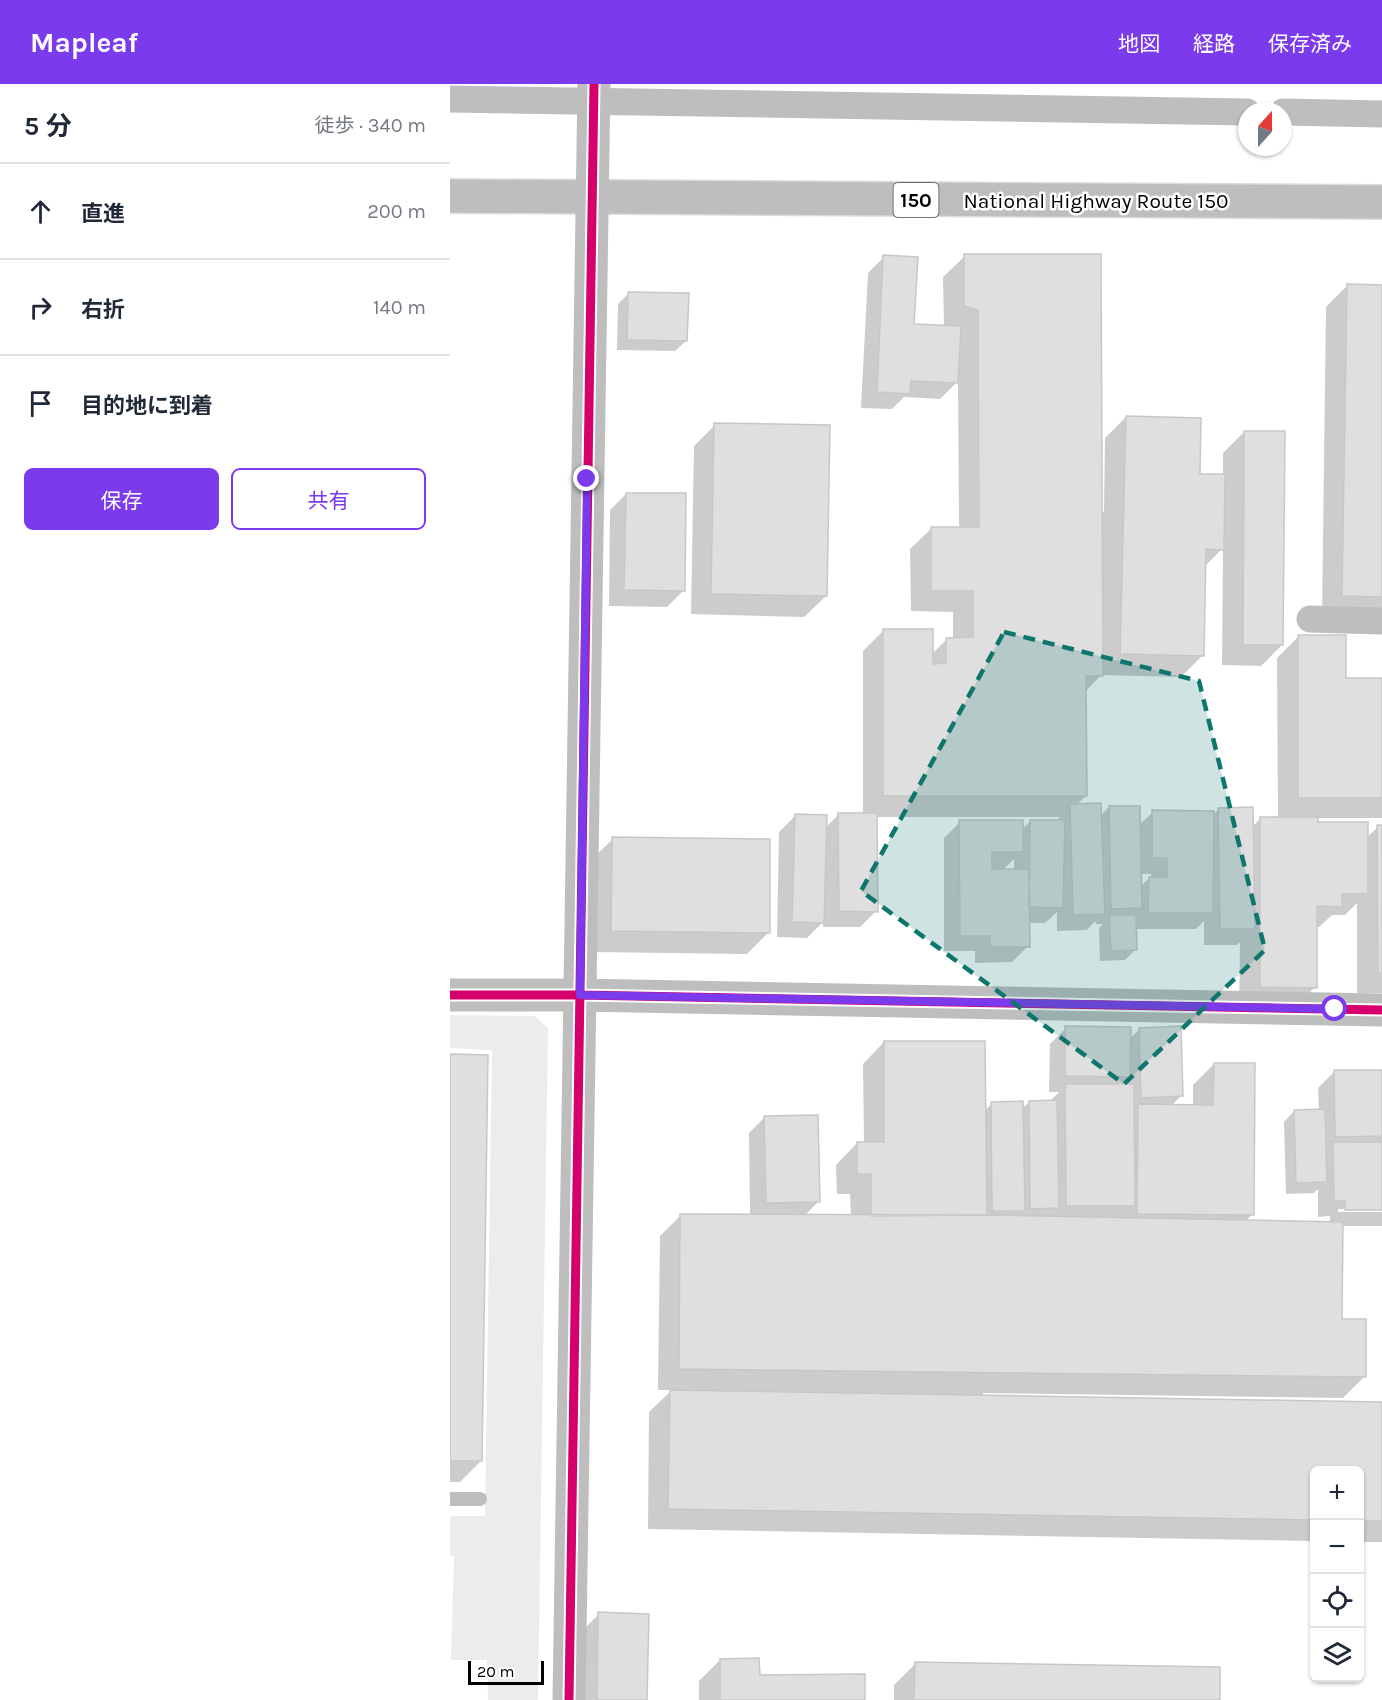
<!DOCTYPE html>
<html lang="ja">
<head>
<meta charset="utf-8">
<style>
	:root { --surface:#fff; --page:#f6f6f7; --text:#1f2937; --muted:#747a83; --line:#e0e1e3; --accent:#7c3aed }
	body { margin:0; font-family:Karla,"Noto Sans JP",sans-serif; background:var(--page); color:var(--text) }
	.controls { position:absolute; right:18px; bottom:18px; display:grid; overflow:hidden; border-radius:9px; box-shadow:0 2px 4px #0004 }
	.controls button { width:54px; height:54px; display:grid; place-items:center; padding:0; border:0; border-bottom:2px solid var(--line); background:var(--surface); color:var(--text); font:30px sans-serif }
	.compass { position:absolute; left:788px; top:18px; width:54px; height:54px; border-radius:50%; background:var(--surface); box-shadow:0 2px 4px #0004; rotate:21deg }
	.scale { position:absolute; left:18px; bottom:15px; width:76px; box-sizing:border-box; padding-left:6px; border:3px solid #000; border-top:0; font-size:16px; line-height:21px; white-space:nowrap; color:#000; -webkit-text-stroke:4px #fff; paint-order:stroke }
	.stop { position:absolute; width:18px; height:18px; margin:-14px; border:4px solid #7c3aed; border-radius:50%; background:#fff }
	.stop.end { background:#7c3aed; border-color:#fff; box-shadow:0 2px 6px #0008 }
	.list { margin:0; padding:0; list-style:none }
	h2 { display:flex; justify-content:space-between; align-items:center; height:78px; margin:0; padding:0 24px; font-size:26px }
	h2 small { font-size:20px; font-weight:400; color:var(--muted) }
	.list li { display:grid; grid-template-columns:39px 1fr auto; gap:18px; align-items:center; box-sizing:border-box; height:96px; padding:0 24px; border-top:2px solid var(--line) }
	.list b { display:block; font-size:22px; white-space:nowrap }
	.list em { font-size:20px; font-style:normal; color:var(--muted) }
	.actions { display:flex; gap:12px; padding:18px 24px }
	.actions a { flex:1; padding:14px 0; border:2px solid var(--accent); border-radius:9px; text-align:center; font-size:21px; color:var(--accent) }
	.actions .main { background:var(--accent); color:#fff }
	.icon { flex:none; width:33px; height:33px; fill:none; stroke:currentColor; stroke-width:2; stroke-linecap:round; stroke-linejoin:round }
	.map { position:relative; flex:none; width:932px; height:1616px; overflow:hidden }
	header { display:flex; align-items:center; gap:36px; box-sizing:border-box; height:84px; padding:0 30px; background:var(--accent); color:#fff }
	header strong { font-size:28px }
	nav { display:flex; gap:33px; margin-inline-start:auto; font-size:21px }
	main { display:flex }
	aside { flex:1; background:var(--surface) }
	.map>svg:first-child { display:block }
	.green { fill:#ececec }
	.shadow { fill:#0003; fill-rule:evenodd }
	.building { fill:#dfdfdf; stroke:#c7c7c7; stroke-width:1.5 }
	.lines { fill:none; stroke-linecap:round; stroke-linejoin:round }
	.trunk-casing { stroke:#dbdbdb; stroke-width:36 }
	.service { stroke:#bebebe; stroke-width:14 }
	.minor { stroke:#bebebe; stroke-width:27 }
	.tertiary { stroke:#bebebe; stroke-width:33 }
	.trunk { stroke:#bebebe; stroke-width:33 }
	.cycleway-casing { stroke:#fff; stroke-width:13 }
	.cycleway { stroke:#d6006c; stroke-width:9 }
	.route { stroke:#7c3aed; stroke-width:8 }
	.marked { fill:#0f766e; fill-opacity:0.2; stroke:#0f766e; stroke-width:4.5; stroke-dasharray:12 8; stroke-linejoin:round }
	.labels { text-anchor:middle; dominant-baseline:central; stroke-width:5; stroke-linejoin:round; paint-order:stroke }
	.shield { fill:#fff; stroke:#4c4c4c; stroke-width:1.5 }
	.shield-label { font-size:20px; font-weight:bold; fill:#000 }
	.street-label { font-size:21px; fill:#000; stroke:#fff }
</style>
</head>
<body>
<header>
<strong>Mapleaf</strong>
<nav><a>地図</a><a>経路</a><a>保存済み</a></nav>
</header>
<main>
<aside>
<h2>5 分<small>徒歩 · 340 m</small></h2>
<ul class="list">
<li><svg class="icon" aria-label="ahead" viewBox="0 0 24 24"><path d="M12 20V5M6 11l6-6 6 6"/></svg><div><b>直進</b></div><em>200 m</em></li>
<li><svg class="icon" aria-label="right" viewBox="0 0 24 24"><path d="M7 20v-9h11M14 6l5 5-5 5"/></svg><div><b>右折</b></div><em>140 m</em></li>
<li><svg class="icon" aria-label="arrive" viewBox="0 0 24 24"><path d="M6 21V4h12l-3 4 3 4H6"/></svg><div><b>目的地に到着</b></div></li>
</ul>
<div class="actions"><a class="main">保存</a><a>共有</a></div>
</aside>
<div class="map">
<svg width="932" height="1616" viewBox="0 0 932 1616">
	<rect width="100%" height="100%" fill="#fff"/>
	<!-- green -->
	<path class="green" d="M0,931L85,932L98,944L88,1616H38L37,1576H1L4,1472H0V1432H35L42,966L0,964Z"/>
	<!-- shadow -->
	<path class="shadow" d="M515,172L651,428H654L655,354L676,333L748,391L773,392V369L794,348L832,561L811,582L772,581L773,464L754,483L752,572L731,593L651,591L635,608L636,712L625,722L650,732L659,723L689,741L703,728L763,731L769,725L802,743L811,734H828L827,574L848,553L895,595H932V734H867V739L916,754L928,743H932V909H907V819L895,831H882L869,843H865V903L844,924H789L790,858L787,861H754V837L746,845H685L686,865L675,876L650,877L649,844L653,840H646L645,837L637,846L607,847V828L595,839H578V862L562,878L525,879V867H494V754L510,738L571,746L581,737L605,738L610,733H426V827L410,843H373V838L357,854L327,853L329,748L345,732L375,744L389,730H413V567L434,546L482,570L497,555H503V528L461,527L460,465L482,444H509L508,297L490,315L454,313L442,325L411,324L418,189L434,173L463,241L494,243L493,193ZM564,775V786H553ZM690,790H701V794H699L690,803Z
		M897,202H932V534L872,533L876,223Z
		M179,209L236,257L225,267L167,266L168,220Z
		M265,341L376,512L354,533L241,530L244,362Z
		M176,410L233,507L217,523L159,522L160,426Z
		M163,755L318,849L297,870L140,868L141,776Z
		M616,944L679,955L690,945L731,1012L721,1022H743V1001L764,980L803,1130L795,1137L880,1139V1132L868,1133V1105L864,1109L836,1110L834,1038L844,1027L869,1026L868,1004L885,987H932V1125H888V1128H932V1142H892L891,1236L914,1293L893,1314L533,1309V1312L932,1319V1458H910V1386H864V1457L198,1445L199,1328L222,1306H208L210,1152L231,1131L300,1132L299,1049L315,1033L369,1117L354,1132L401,1133L400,1110H387L386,1081L407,1059L414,1060L413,980L434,958L534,1027L542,1020L572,1025L579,1018H599L609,1008H599L600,960Z
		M0,972L31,1377L10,1398H0Z
		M149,1530L196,1616H131L133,1546Z
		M270,1576L308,1592L414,1616H249V1597Z
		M465,1580L768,1616H444V1601Z"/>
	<!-- building -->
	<path class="building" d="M514,170H651L653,592H636L637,712H433V545H483V580L496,579V554L523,553V507H481V443H529L528,226L514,222Z
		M433,171L468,173L464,240L511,242L508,299L461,297L460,310L427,308Z
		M897,200L932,201V513L892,512Z
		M178,208L239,209L237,257L177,256Z
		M676,332L751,334L750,390H775L774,466L756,465L754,572L670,570Z
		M264,339L380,341L377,512L261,510Z
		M794,347H835L833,561H793Z
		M176,409H236L235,507L174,506Z
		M848,551H896V594H932V714H848Z
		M651,719L655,830L623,831L620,720Z
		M659,722H690L692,824L661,825Z
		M803,723L805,845H770L768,724Z
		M702,726L764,727L763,829H698L699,793H717V774H702Z
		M388,729H427L428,828L389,827Z
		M345,730L377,731L374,839L342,838Z
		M810,733H868V738H918V810H892V823L867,822V904L810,903Z
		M509,736H573V768H542V785H579L580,863H540V852H510Z
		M580,736H615L613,824L579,823Z
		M927,741H932V889H928Z
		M162,753L320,755V849L161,847Z
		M659,831H686L687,866L661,867Z
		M615,942L681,943L680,993L615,992Z
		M731,942L733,1012L691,1014L689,944Z
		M434,957H535L537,1131L421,1132V1090H407V1058H434Z
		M0,970L38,971L32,1377H0Z
		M764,979H805L804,1131L687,1130L688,1020L763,1021Z
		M884,986H932V1052L885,1053Z
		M615,1000H684L685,1122H616Z
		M607,1016L609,1124L580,1125L579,1017Z
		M573,1017L575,1127H542L541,1018Z
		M875,1025L877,1098L846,1099L844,1026Z
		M368,1031L370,1118L316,1119L314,1032Z
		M883,1058H932V1126H895V1117H884Z
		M230,1130L537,1131L893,1138L892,1235H916V1293L229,1285Z
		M220,1306L932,1318V1437H910V1386H864V1436L218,1425Z
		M148,1528L199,1530L197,1616H147Z
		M309,1574L310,1591L415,1590V1616H270V1575Z
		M465,1578L770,1583V1616H464Z"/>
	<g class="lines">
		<!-- trunk casing -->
		<g class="trunk-casing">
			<path id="trunk" d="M0,112L932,118"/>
		</g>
		<!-- service -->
		<path class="service" d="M0,1415H30"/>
		<!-- minor -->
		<path class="minor" d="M0,15L797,28
			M833,28L932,30
			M860,535L932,537"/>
		<!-- tertiary -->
		<path class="tertiary" d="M0,911H130L932,926
			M119,1616L144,0"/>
		<!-- trunk -->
		<use href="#trunk" class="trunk"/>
		<!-- cycleway casing -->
		<g class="cycleway-casing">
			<path id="cycleway" d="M0,911H130L932,926
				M119,1616L144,0"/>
		</g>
		<!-- cycleway -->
		<use href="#cycleway" class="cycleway"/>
	</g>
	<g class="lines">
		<!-- route -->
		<path class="route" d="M137,395L130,911L885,925"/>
	</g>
	<!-- marked area -->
	<path class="marked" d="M554,548L749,597L815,866L674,1000L411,807Z"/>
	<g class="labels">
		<!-- shield labels -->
		<rect class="shield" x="443.5" y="99" width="45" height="34" rx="4.5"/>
		<g class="shield-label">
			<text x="466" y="116">150</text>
		</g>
		<!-- street labels -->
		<g class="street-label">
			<text x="646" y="117">National Highway Route 150</text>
		</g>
	</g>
</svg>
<div class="controls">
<button>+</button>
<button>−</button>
<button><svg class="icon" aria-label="locate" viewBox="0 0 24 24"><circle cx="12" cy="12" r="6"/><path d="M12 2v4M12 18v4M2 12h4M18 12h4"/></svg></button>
<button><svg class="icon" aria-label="layers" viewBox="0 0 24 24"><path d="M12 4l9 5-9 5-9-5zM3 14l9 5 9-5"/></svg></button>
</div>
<svg class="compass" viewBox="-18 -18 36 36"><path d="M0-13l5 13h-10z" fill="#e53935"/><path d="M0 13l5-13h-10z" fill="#747a83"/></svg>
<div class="scale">20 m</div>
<div class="stop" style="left:885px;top:925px"></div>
<div class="stop end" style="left:137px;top:395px"></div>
</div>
</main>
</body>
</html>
